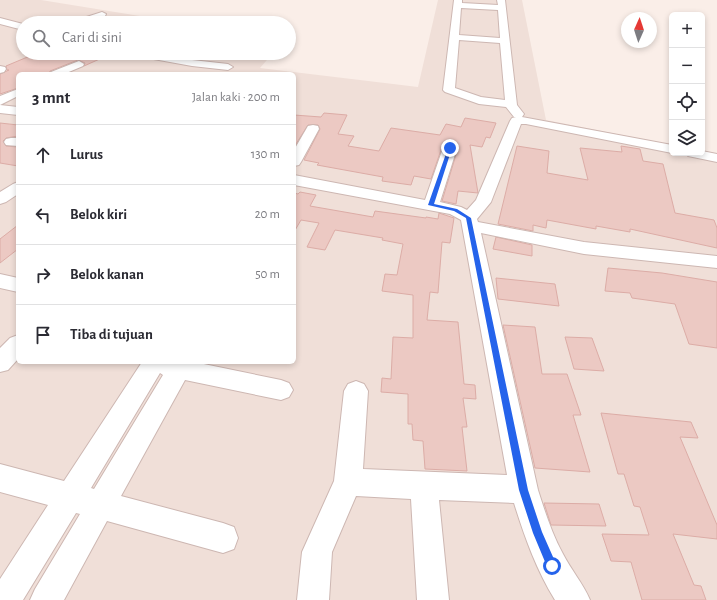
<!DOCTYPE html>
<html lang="id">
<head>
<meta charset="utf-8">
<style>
	:root { --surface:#fff; --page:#f2f2f3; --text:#2b2b33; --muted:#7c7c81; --line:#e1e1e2 }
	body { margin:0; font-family:"Alegreya Sans",sans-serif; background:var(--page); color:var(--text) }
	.controls { position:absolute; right:12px; top:12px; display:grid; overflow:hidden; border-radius:6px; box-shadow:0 2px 6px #0003 }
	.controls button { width:36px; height:36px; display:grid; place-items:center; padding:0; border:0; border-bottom:1px solid var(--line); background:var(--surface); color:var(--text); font:20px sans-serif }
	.compass { position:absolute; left:621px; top:12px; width:36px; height:36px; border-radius:50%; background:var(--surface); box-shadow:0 2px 6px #0003; rotate:3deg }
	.stop { position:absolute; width:12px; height:12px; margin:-9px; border:3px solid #2563eb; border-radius:50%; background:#fff }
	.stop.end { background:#2563eb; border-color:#fff; box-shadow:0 1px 4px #0008 }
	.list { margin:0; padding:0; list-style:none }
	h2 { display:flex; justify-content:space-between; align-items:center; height:52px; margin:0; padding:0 16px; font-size:17px }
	h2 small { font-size:13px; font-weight:400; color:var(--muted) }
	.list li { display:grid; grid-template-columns:26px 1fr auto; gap:12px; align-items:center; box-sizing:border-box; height:60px; padding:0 16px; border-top:1px solid var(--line) }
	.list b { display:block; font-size:15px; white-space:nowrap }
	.list em { font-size:13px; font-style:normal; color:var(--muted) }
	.icon { flex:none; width:22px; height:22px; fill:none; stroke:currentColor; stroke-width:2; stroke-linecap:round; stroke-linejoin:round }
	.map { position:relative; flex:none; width:717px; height:600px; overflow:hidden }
	.search { position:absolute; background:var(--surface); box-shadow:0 2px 6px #0003; left:16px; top:16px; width:280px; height:44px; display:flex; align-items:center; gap:10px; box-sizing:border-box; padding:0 14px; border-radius:22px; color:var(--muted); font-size:15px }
	.panel { position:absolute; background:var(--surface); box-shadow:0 2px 6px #0003; left:16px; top:72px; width:280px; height:292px; border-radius:6px }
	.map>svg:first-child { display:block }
	.residential { fill:#f0dfd8; fill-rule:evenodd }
	.building { fill:#ecc9c3; stroke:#dcaca6 }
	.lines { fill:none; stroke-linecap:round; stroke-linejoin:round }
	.minor-casing { stroke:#cdb7b2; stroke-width:2 }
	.minor { fill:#fff; fill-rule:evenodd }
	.route { fill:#2563eb }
</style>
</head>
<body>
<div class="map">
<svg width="717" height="600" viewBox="0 0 717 600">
	<rect width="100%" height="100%" fill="#faeee8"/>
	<!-- residential -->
	<path class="residential" d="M0,0H41L183,23H23V53H273L260,68L418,87L438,0H522L546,120L672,145V153L717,154V600H0ZM18,74H294V362H18Z"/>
	<!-- building -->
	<path class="building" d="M37,53H113L84,66L85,63L78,60L50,71L49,74H18V88L0,94V74L9,70H7L6,66Z
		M324,113L347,115L338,134L354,136L348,146L379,151L391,128L440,135L446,124L461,127L465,118L496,123L490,138L486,137L482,147L470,145L478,193L458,191L456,204L442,201L458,148L456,144L450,143L445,144L442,147L431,179L414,176L411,185L382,181L383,177L317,165L319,163L304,160L320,129L318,125H308L296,144H294V115L321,117Z
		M0,123L18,125V136L6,138L3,141L6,146L18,147V166L0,163Z
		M517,146L549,151L547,173L588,180L580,148L622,152L621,146L640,149L643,161L663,164L675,213L714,220L717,228V248L630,229V232L596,226V229L547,220L546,228L533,225V231L498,224Z
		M300,192L316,195L310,206L373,217L375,211L426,218V217L438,219L439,213L454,218L450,243L442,242L438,293L430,292L427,320L458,322L464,384L475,385L476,399L463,398L467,427H462L467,471L425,469L423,441L413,440L412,424H408V394L381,392L382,378L391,379L393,337L413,338V295L382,291L385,274L397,275L403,244L382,240L383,238L335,230L325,250L307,247L319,223L301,220L294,232V193L298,194Z
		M18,225V249L0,263V239Z
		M496,237L532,245V256L493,249Z
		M608,268L662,273L717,282V348L689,344L675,304L632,298L630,293L605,291Z
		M496,278L555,284L559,306L498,299Z
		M503,325L535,327L542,374H567L581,415H573L590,472L535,468Z
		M565,337L592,338L604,371L574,369Z
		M601,413L691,422L698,438L680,437L717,525V539L673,534L694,585L701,586L706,600H642L631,562L611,561L602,534L649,535L640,507L634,506L624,474H618Z
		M544,503L599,504L606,526L551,525Z"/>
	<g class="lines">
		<!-- minor casing -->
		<g class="minor-casing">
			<path id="minor" d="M454,0H462V3L498,5L497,0H505L517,105L524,114L522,117L672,145V153L526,124H521L491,202L477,219L478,222L584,242L717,256V268L584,254L481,233L538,490C545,512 552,534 563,554C571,570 583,583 590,600H555C536,569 525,538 514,503L439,500L449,600H417L411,499L356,496L332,552L329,600H297L302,552L334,481L344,391L348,384L356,381L364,384L368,391L363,469L507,475L461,220L450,214L294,185V175L425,200L443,148L445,145L450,144L455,145L457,148L440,202L461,207L467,210L476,200L510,121L512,118L516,117H514L506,107L479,104L445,92L443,90ZM461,8L498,10L500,38L459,35ZM459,40L500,43L505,100L481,97L455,88Z
				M102,12L106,14L105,16L85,23H73L74,21Z
				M0,18L23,24V30L0,24Z
				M132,53H154L192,60L228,64L233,67L228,70L192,66L137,56Z
				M79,61L84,64L83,66L64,74H50L51,72Z
				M0,66L5,67L6,69L4,72L0,73Z
				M18,89V96L0,105V96Z
				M0,105L18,107V115L0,113Z
				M313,125L318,126L319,129L301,162L299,165L294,166V150L308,126Z
				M11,138H18V146L6,145L4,142L6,139Z
				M702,151L717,154V162L688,156L686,153H702Z
				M18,182V194L6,202L0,204V192L13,184Z
				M0,274L18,278V292L0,288Z
				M18,335V359L8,370L0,372V348L10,338Z
				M142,362H194L281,380L289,383L293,390L289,397L281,400L185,380L121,496L223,523L234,527L238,538L234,549L223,553L107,521L64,600H30L35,589L80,514L76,513L23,600H0V579L48,505L0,492V464L64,481ZM160,373L163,375L94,489L91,488Z"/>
		</g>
		<!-- minor -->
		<use href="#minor" class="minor"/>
	</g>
	<!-- route -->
	<path class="route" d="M450,146L452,148L434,204L457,209L471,218L528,490L542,532L557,566L555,569L552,571L548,569L533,533L519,490L466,218L454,211L428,205L448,148Z"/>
</svg>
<div class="controls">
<button>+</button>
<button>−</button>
<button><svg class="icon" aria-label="locate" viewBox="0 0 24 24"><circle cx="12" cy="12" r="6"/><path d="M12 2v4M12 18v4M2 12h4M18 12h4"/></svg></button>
<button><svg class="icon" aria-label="layers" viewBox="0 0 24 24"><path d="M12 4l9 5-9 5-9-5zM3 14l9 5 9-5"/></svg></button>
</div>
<svg class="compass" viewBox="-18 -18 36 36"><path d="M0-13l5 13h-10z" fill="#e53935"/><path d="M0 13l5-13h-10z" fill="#7c7c81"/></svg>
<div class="stop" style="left:552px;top:566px"></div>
<div class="stop end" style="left:450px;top:148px"></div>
<div class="search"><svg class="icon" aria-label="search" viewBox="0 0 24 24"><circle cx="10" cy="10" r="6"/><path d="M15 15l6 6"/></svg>Cari di sini</div>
<section class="panel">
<h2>3 mnt<small>Jalan kaki · 200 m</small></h2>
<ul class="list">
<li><svg class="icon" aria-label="ahead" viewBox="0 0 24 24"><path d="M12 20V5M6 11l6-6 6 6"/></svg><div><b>Lurus</b></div><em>130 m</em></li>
<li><svg class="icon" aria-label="left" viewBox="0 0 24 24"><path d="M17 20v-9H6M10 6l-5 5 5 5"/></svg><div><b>Belok kiri</b></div><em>20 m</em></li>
<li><svg class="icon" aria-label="right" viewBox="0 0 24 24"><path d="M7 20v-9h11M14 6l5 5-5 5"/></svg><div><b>Belok kanan</b></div><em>50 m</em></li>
<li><svg class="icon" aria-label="arrive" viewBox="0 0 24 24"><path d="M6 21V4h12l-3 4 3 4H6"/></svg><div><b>Tiba di tujuan</b></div></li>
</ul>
</section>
</div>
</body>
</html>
